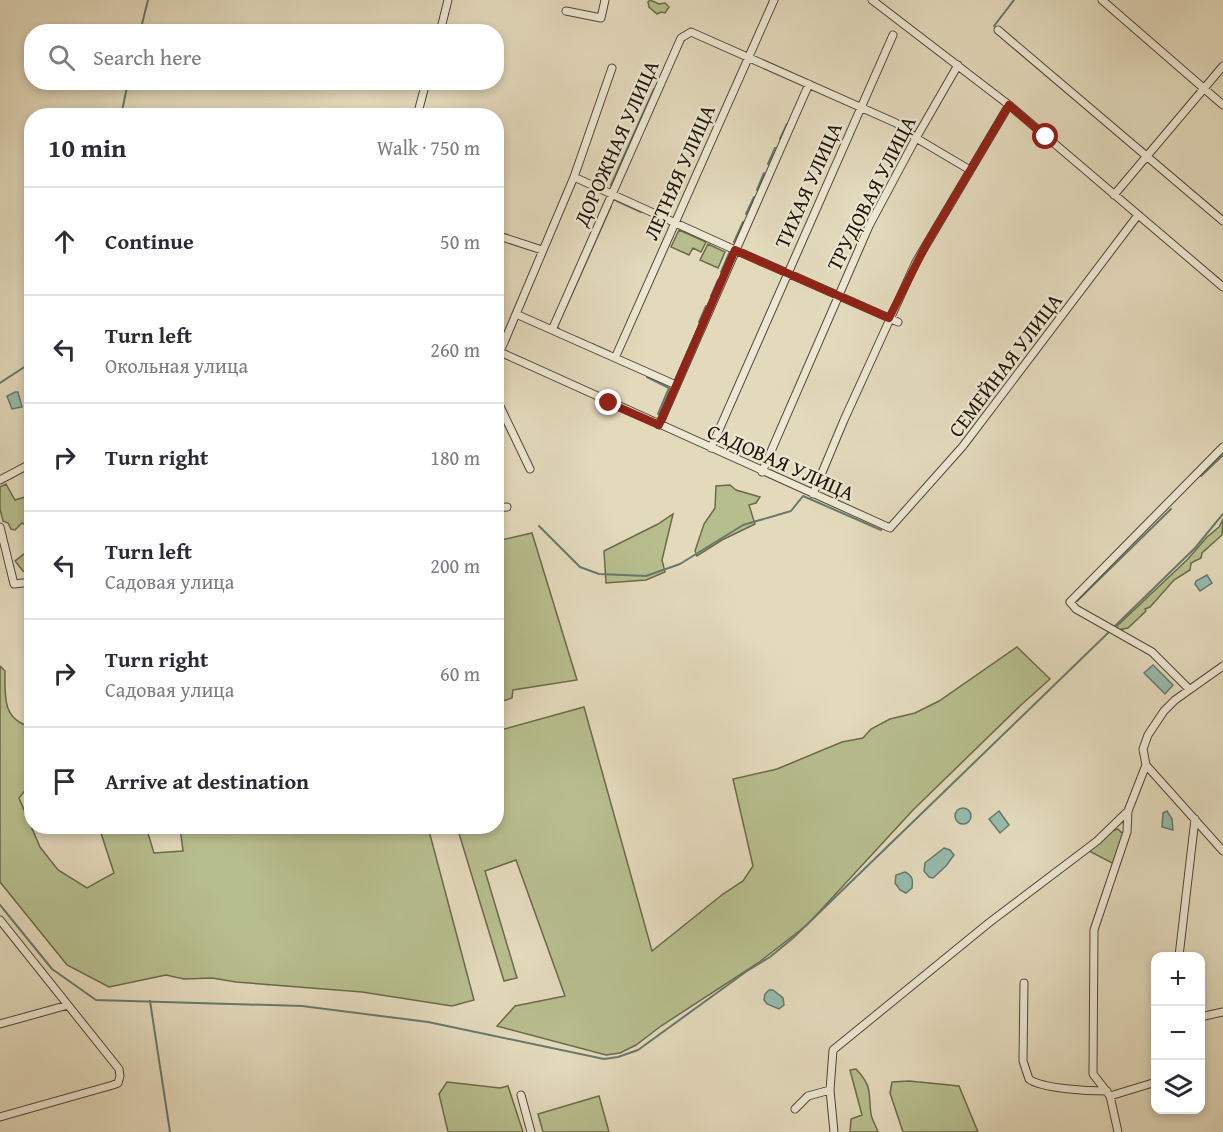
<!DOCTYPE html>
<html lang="en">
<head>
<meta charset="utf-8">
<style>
	:root { --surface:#fff; --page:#f2f2f3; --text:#2b2b33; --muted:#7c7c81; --line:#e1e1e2 }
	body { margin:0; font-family:"Gentium Book Plus",serif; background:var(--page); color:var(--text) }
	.controls { position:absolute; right:18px; bottom:18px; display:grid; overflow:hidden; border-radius:12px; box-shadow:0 3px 9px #0003 }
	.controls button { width:54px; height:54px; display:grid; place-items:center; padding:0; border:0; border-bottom:2px solid var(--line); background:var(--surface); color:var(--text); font:30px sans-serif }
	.stop { position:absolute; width:18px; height:18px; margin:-14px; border:4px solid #8f2418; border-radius:50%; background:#fff }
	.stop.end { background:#8f2418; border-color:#fff; box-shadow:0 2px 6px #0008 }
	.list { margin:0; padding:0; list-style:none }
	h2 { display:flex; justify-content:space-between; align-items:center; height:78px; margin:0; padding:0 24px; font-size:26px }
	h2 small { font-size:20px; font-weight:400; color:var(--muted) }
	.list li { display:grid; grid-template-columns:39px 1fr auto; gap:18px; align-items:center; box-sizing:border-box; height:108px; padding:0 24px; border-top:2px solid var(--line) }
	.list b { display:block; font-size:22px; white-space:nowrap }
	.list p { margin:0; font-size:20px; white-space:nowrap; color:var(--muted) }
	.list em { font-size:20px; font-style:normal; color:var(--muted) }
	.icon { flex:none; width:33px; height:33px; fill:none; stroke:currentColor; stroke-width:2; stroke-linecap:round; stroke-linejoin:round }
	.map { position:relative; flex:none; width:1223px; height:1132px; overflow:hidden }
	.search { position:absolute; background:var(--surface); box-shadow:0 3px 9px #0003; left:24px; top:24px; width:480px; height:66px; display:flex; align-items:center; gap:15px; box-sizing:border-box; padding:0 21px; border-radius:24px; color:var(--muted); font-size:22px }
	.panel { position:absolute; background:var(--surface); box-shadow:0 3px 9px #0003; left:24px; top:108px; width:480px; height:726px; border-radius:24px }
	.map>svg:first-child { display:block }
	.green { fill:#b7be8e; stroke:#6b6a4a; stroke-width:1.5 }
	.water { fill:#96bbad; stroke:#66796b; stroke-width:1.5 }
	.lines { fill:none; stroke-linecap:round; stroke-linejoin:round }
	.stream { stroke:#66796b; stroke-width:2 }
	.minor-casing { stroke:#504634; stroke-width:9 }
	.minor { stroke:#ede7d3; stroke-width:7 }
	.route { stroke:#8f2418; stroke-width:8 }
	.labels { text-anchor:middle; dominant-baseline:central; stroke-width:4.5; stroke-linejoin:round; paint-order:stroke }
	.street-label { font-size:21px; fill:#1f1507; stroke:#ede7d3 }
</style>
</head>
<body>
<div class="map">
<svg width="1223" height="1132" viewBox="0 0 1223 1132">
	<rect width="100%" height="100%" fill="#e3dabc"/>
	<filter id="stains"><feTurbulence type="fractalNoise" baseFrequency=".00333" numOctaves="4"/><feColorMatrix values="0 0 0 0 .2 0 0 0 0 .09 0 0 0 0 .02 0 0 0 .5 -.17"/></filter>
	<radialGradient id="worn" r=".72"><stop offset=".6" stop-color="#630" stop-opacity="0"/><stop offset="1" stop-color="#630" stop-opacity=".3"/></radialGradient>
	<!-- green -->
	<path class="green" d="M650,0L659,4L665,3L669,7L665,13L661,12L657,14L649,7L648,2Z
		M679,230L706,242L701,252L693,248L689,255L671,247Z
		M708,244L725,252L718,268L700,260Z
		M6,484L15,500L25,497L31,516V544L25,525L22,523L15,530L11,529L8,523L3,521L0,509V487Z
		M730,485L736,490L760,497L756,503L749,505L755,524L722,540L697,556L695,551L704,524L715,508L716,486Z
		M673,514L662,560L665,572L646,580L606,583L604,551L658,524Z
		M1223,519L1222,535L1202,553L1201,558L1191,563L1190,570L1174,580L1150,607L1145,609L1146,611L1128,628L1118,630L1117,626L1188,559L1207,537L1219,527Z
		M532,533L577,680L513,690L512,698L497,703V541Z
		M31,550V573L23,571L15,561L28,551Z
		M1017,647L1050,679L1021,705L913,810L807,925L758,963L661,1026L636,1045L620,1053L606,1055L497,1026L515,1006L565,996L516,860L485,871L517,978L504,981L457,827L496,826L497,731L584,707L652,951L723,894L743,881L753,866L733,779L777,769L842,742L863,738L871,729L890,719L915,713L939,701Z
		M0,666L5,671C5,697 2,719 31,727V783L19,798L40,847L58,870L87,888L114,873L99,827H146L154,853L183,851L180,827H428L474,1000L452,1006L362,992L236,982L212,978L184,979L166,975L109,987L67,965L0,882Z
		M1118,829L1123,834L1115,861L1112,863L1089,851C1099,844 1106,831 1118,829Z
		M856,1069C873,1087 868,1092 871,1114C872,1120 876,1126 878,1132H850L851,1119L862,1115L850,1070Z
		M909,1081L959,1086L978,1132H903L890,1093L892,1082Z
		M447,1082L500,1088L508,1086L523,1132H448L439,1094Z
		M599,1096L609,1132H543L538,1114Z"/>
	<!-- water -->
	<path class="water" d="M15,392H18L22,407L12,409L7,396Z
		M1207,575L1212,583L1200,591L1195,584L1196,581Z
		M1153,665L1173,685L1165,694L1144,673Z
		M955 816a8 8 0 1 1 16 0a8 8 0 1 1-16 0Z
		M999,811L1009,825L1000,833L989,819Z
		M1167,811L1172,819L1173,830L1162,827L1163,813Z
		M944,848L950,850L954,855L946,866L933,878L929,877L924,871L925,863Z
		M905,872C913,876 913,880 912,888L906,893L900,890L895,883L896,875Z
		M769,990H773L783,998L784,1005L779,1009L767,1004L764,1000L765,994Z"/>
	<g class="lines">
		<!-- stream -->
		<path class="stream" d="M994,26L1014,0
			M140,32L148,0
			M121,116L128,82
			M780,139L787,124
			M768,164L775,148
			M611,185L654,89
			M757,190L764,173
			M617,201L641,212
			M746,214L754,197
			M734,242L743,222
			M721,272L730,251
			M711,296L718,280
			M699,322L706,306
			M560,330L557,327L611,206
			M576,337L585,341
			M592,344L610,352
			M647,377L669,388L658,414
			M0,383L32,362
			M1201,476L1223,455
			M539,526L580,567L599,574L646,576L680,564L743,525L791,511L803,496L881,530
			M1077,601L1171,509
			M1115,626L1195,548L1223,514
			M0,905L52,969L96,1000L302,1006L428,1022L604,1059L618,1057L638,1050L747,971L770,957L793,938L1109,632
			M150,1001L170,1132"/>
		<!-- minor casing -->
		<g class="minor-casing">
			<path id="minor" d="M872,0L1009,105L1223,287
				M1102,0L1223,105
				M566,11L601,18L605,0
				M998,30L1223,221
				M440,32L448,0
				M417,116L426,82
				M574,177L735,250L898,322
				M1114,195L1223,66
				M496,235L542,250
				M516,314L676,385
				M552,330L681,38L691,32L896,123L916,138L970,170
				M496,338L505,340L574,177L612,68
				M500,352L890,528L963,446L1138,215
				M615,358L774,0
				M496,360L505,340
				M496,398L530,469
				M659,425L809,84
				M711,448L893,35
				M762,472L869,226L916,138L958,65
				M0,480L32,463
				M813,494L844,420L916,262L1009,105
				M496,508L507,507
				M0,527L14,584L32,582
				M1189,689L1152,652L1076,609L1070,602L1223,447
				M1146,765L1223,851
				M0,920L119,1069L120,1076L118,1083L113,1085L0,1117
				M1179,956L1195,819
				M1024,983L1023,1061L1029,1079C1042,1089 1090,1091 1107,1091
				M1200,1017L1223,1012
				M0,1024L68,1005
				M521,1095L531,1132
				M1110,1096L1156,1082
				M795,1109L808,1096L830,1090
				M834,1132L830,1090L833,1050L990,922L1097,841L1128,811
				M1118,1132L1110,1096L1093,1074L1094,930L1127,832L1128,811L1146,765L1143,749L1148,735L1164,711L1175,700L1223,666"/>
		</g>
		<!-- minor -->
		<use href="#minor" class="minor"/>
	</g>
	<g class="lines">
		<!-- route -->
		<path class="route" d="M609,403L659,425L735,250L889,318L927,243L1009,105L1046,137"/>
	</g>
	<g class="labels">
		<!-- street labels -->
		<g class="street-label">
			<text transform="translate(616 143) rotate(-66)">ДОРОЖНАЯ УЛИЦА</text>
			<text transform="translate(679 172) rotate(-66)">ЛЕТНЯЯ УЛИЦА</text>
			<text transform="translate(808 185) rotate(-66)">ТИХАЯ УЛИЦА</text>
			<text transform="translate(871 193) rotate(-63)">ТРУДОВАЯ УЛИЦА</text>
			<text transform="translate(1005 365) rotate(-53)">СЕМЕЙНАЯ УЛИЦА</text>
			<text transform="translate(781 462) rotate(24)">САДОВАЯ УЛИЦА</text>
		</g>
	</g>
	<rect width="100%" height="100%" filter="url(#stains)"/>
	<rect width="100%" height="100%" fill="url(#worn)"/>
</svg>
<div class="controls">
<button>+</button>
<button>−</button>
<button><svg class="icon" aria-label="layers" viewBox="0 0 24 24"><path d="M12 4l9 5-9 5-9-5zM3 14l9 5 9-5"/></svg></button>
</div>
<div class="stop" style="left:1046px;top:137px"></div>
<div class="stop end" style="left:609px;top:403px"></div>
<div class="search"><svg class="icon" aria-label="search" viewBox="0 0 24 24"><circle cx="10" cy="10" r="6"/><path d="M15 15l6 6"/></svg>Search here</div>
<section class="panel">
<h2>10 min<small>Walk · 750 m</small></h2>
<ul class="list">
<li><svg class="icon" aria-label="ahead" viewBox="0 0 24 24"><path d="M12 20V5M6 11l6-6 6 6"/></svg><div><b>Continue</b></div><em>50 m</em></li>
<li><svg class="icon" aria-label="left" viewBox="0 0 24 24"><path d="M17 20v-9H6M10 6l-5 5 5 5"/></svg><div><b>Turn left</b><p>Окольная улица</p></div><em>260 m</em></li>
<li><svg class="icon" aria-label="right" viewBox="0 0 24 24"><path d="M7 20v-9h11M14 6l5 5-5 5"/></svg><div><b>Turn right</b></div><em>180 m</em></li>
<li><svg class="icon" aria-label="left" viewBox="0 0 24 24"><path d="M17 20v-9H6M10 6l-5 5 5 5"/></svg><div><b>Turn left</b><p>Садовая улица</p></div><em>200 m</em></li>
<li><svg class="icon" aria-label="right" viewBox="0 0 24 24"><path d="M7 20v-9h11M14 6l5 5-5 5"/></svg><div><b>Turn right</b><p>Садовая улица</p></div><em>60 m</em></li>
<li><svg class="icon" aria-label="arrive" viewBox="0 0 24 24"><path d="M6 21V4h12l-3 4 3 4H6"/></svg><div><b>Arrive at destination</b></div></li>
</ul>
</section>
</div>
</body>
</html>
